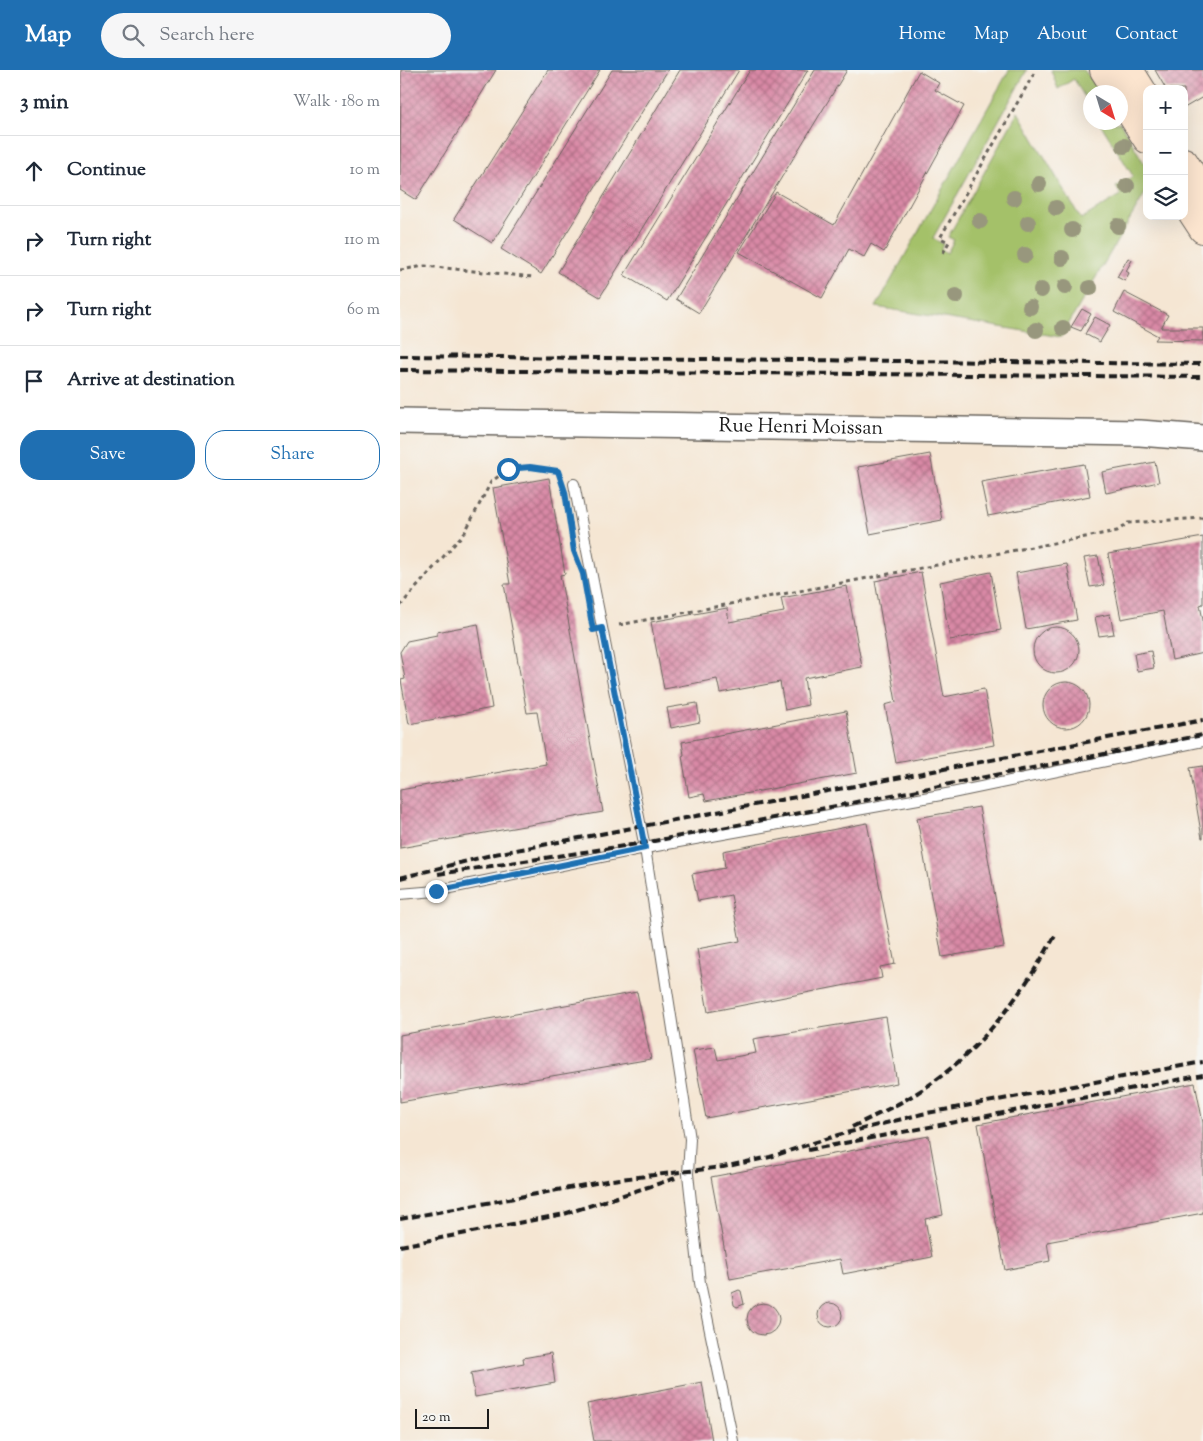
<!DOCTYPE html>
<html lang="en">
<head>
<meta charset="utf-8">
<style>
	:root { --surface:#fff; --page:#f6f6f7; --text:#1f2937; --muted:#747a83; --line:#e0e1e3; --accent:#1f6fb2 }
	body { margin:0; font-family:"Sorts Mill Goudy",serif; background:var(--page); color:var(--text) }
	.controls { position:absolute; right:15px; top:15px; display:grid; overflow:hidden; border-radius:10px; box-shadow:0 5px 20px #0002 }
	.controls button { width:45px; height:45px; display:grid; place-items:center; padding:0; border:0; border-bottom:1px solid var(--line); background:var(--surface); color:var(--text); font:25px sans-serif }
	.compass { position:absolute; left:683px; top:15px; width:45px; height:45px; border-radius:50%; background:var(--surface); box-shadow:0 5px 20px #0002; rotate:142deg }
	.scale { position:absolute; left:15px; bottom:12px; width:74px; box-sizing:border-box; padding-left:5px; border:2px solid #1c1c1c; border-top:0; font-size:14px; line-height:18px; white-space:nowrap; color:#1c1c1c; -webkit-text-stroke:4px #f6f6f2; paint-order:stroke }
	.stop { position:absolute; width:15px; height:15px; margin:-11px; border:4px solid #1f6fb2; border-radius:50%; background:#fff }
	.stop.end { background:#1f6fb2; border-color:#fff; box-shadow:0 1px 5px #0008 }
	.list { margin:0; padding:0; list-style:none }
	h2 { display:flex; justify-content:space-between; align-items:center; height:65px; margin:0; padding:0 20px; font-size:21px }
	h2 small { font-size:16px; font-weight:400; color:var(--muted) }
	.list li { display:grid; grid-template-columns:32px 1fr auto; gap:15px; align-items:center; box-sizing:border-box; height:70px; padding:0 20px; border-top:1px solid var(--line) }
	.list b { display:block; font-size:19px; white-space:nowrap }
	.list em { font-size:16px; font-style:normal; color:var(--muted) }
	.actions { display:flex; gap:10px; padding:15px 20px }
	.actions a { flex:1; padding:11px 0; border:1px solid var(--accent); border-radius:20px; text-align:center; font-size:18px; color:var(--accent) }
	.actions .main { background:var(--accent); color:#fff }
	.icon { flex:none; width:28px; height:28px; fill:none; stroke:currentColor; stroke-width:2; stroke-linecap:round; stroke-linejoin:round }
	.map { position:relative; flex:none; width:803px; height:1371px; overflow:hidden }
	header { display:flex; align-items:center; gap:30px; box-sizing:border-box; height:70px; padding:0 25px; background:var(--accent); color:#fff }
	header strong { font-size:24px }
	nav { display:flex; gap:28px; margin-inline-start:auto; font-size:18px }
	.search { width:350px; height:45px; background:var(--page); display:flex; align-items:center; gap:12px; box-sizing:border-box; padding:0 18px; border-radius:28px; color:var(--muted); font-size:19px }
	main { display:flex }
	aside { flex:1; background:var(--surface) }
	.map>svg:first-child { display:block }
	.green { fill:#a4c169; stroke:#606e42 }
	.building { fill:url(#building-cross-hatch) }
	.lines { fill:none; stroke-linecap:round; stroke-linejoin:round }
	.service-casing { stroke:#68635c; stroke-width:12 }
	.tertiary-casing { stroke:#68635c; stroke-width:28 }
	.secondary-casing { stroke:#68635c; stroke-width:30 }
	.path { stroke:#68635c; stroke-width:3; stroke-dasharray:4 4; stroke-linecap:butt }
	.service { stroke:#fff; stroke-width:10 }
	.tertiary { stroke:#fff; stroke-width:25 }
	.secondary { stroke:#fce5cf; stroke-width:28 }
	.rail { stroke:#1c1c1c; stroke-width:4; stroke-dasharray:8 4; stroke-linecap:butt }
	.tree { fill:#98977d }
	.route { stroke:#1f6fb2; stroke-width:6 }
	.labels { text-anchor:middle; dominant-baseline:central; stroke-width:4; stroke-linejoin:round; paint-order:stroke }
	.street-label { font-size:20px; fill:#1c1c1c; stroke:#f6f6f2 }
</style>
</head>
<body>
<header>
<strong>Map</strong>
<div class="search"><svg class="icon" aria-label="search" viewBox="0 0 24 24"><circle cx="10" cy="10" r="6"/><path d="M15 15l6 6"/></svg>Search here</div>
<nav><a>Home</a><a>Map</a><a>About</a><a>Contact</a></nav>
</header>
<main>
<aside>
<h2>3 min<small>Walk · 180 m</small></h2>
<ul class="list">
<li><svg class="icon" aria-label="ahead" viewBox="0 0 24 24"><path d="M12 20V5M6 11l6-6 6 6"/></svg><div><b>Continue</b></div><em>10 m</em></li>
<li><svg class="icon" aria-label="right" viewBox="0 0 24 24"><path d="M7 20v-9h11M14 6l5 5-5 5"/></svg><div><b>Turn right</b></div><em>110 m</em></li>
<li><svg class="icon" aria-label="right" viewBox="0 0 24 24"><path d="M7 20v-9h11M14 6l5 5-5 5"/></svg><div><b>Turn right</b></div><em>60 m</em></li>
<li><svg class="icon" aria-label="arrive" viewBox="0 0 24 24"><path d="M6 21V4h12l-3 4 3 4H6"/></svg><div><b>Arrive at destination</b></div></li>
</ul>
<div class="actions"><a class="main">Save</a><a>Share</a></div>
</aside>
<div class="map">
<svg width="803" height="1371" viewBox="0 0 803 1371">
	<defs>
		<pattern id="building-cross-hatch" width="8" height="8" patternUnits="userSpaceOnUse" patternTransform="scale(1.25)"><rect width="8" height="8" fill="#d989a6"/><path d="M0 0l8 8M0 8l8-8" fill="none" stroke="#af6f86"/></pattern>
	</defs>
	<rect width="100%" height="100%" fill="#f6f6f2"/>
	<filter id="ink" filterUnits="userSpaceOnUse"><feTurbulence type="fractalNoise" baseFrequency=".02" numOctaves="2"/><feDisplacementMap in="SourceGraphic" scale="10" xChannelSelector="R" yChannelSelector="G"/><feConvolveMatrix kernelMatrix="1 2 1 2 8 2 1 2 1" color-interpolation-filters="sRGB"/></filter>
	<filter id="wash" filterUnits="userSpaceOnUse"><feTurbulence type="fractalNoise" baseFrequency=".0096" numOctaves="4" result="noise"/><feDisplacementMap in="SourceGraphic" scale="20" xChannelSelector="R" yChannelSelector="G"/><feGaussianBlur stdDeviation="1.12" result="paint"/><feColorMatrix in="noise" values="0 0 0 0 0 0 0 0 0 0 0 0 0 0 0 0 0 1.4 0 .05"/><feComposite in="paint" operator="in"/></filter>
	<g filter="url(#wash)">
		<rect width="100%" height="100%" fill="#f5e6d3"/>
		<!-- green -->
		<path class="green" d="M609,0H627L533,168L543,174L541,179L547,183L554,170L548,167L618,42L681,149L721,125L716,117L733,106L700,53H720L747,98V120L661,267L476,237Z
			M651,0H684L702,22H690V36L674,9L658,19Z"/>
		<g id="blocks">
			<!-- building -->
			<path class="building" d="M1,0H96L16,130L0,120Z
				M148,0H200L92,173L54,149Z
				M212,0H268L141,204L101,179Z
				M280,0H339L200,227L158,202Z
				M350,0H408L267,231L224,205Z
				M415,0H447L299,243L276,229Z
				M755,0H803V27L784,38V19H766Z
				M519,1L539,13L535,20L564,36L484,182L471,174L464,187L449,179L422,228L339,182L376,122L434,155Z
				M728,188L732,190L726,201L729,203L725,211L717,207Z
				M724,222L768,245L761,258H803V271L755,270L758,266L714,242Z
				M682,239L691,244L681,261L671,257Z
				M695,247L710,255L700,272L685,264Z
				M530,384L542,450L470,464L458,397Z
				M755,392L759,412L706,423L702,402Z
				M684,394L690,426L588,446L581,412Z
				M149,408L165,504L160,505L203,742L0,778V720L146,694L137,642L127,643L104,514H110L93,418Z
				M803,467V534L800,535L803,550V583L772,590L763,541L721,549L708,484Z
				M698,486L704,515L690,517L684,488Z
				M667,494L677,550L626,559L616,503Z
				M521,502L544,627L584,619L594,675L496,693L485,635L496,632L475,511Z
				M591,502L601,560L550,570L540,512Z
				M447,516L462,597L404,608L408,635L385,640L380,612L320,623L317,609L264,619L251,552L327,538L329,552L384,542L381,528Z
				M710,544L714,564L699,566L695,547Z
				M78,554L92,638L9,654L1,610L5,609L0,582L7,571L37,565V562Z
				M633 580a23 23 0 1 1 46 0a23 23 0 1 1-46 0Z
				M751,581L754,598L737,601L734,584Z
				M643 635a23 23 0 1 1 46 0a23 23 0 1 1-46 0Z
				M297,633L300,652L271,658L267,638Z
				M446,641L457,703L306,731L304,724L289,727L282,686L284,685L282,672Z
				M803,696V768H802L790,698Z
				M579,737L604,877L542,887L517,748Z
				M467,753L495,894L480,897L482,908L308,942L297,879L340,871L331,825L298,831L292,804L325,798L323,781Z
				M237,922L251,989L0,1032V965Z
				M486,947L497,1013L306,1048L293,980L315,977L318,990L356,983L353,969Z
				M795,1013L803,1053V1143L647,1172L650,1191L605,1200L578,1054Z
				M529,1066L543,1145L525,1149L532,1187L443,1204L440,1189L330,1209L311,1107Z
				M339,1220L341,1221L344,1234L337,1237L334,1235L332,1223Z
				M347 1249a16 16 0 1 1 32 0a16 16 0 1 1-32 0Z
				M418 1245a12 12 0 1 1 24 0a12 12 0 1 1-24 0Z
				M151,1283L155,1313L75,1327L71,1303L124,1293L123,1288Z
				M302,1312L312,1371H194L187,1334Z"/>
		</g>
	</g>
	<g filter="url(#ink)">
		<use href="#blocks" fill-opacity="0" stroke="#68635c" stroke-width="1"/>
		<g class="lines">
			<!-- service casing -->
			<g class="service-casing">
				<path id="service" d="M174,414L245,778L290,1069L288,1104L300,1213L333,1371
					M0,824L36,821L245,778L552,723L803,671"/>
			</g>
			<!-- tertiary casing -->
			<g class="tertiary-casing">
				<g id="tertiary">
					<path id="s1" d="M0,351L740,363L803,368"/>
				</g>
			</g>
			<!-- secondary casing -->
			<g class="secondary-casing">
				<path id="secondary" d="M704,0L718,22
					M729,0L747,29
					M720,26L747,69
					M784,92L803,123
					M784,130L803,159"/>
			</g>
			<!-- path -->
			<path class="path" d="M543,183L549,172L540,168L636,0
				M0,200L25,196L133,207
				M0,536L65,462L91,412L108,399L130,397L158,401L159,404
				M219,555L717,461L728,453L803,448"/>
			<!-- service -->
			<use href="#service" class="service"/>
			<!-- tertiary -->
			<use href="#tertiary" class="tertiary"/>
			<!-- secondary -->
			<use href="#secondary" class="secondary"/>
			<!-- rail -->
			<path class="rail" d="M0,286L803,294
				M0,300L803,307
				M38,804L244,773L803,665
				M0,808L95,784L803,650
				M452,1057C474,1046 496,1036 517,1023C579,984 621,926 656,864
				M408,1080L803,1005
				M0,1149L212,1110L323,1097L370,1087L438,1065L522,1044L803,992
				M0,1176L164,1144L279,1107"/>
		</g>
		<!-- trees -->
		<g class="tree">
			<circle cx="724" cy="76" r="8"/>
			<circle cx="639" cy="114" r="8"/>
			<circle cx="727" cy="116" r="8"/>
			<circle cx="614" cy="128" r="8"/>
			<circle cx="656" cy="138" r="8"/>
			<circle cx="580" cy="151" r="8"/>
			<circle cx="628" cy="153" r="8"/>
			<circle cx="718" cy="156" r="8"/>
			<circle cx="672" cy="160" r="8"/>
			<circle cx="625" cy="185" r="8"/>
			<circle cx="662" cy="188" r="8"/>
			<circle cx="665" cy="217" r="8"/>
			<circle cx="690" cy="218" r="8"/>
			<circle cx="641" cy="220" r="8"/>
			<circle cx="556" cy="226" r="8"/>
			<circle cx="630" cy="237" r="8"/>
			<circle cx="663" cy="258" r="8"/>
			<circle cx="636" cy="260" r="8"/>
		</g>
	</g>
	<g class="lines" filter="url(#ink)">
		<!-- route -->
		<path class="route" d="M36,821L245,778L202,558L193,560L183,504L174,481L165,422L158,401L130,397L108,399"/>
	</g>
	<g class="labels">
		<!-- street labels -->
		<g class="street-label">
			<text stroke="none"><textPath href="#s1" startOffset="401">Rue Henri Moissan</textPath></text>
		</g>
	</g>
</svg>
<div class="controls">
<button>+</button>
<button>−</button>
<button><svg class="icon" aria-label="layers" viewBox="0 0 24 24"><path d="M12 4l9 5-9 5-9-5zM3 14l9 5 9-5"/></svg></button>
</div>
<svg class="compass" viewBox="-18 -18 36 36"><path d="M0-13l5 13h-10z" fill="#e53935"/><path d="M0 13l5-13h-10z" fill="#747a83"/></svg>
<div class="scale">20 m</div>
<div class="stop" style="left:108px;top:399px"></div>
<div class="stop end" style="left:36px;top:821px"></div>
</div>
</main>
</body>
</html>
